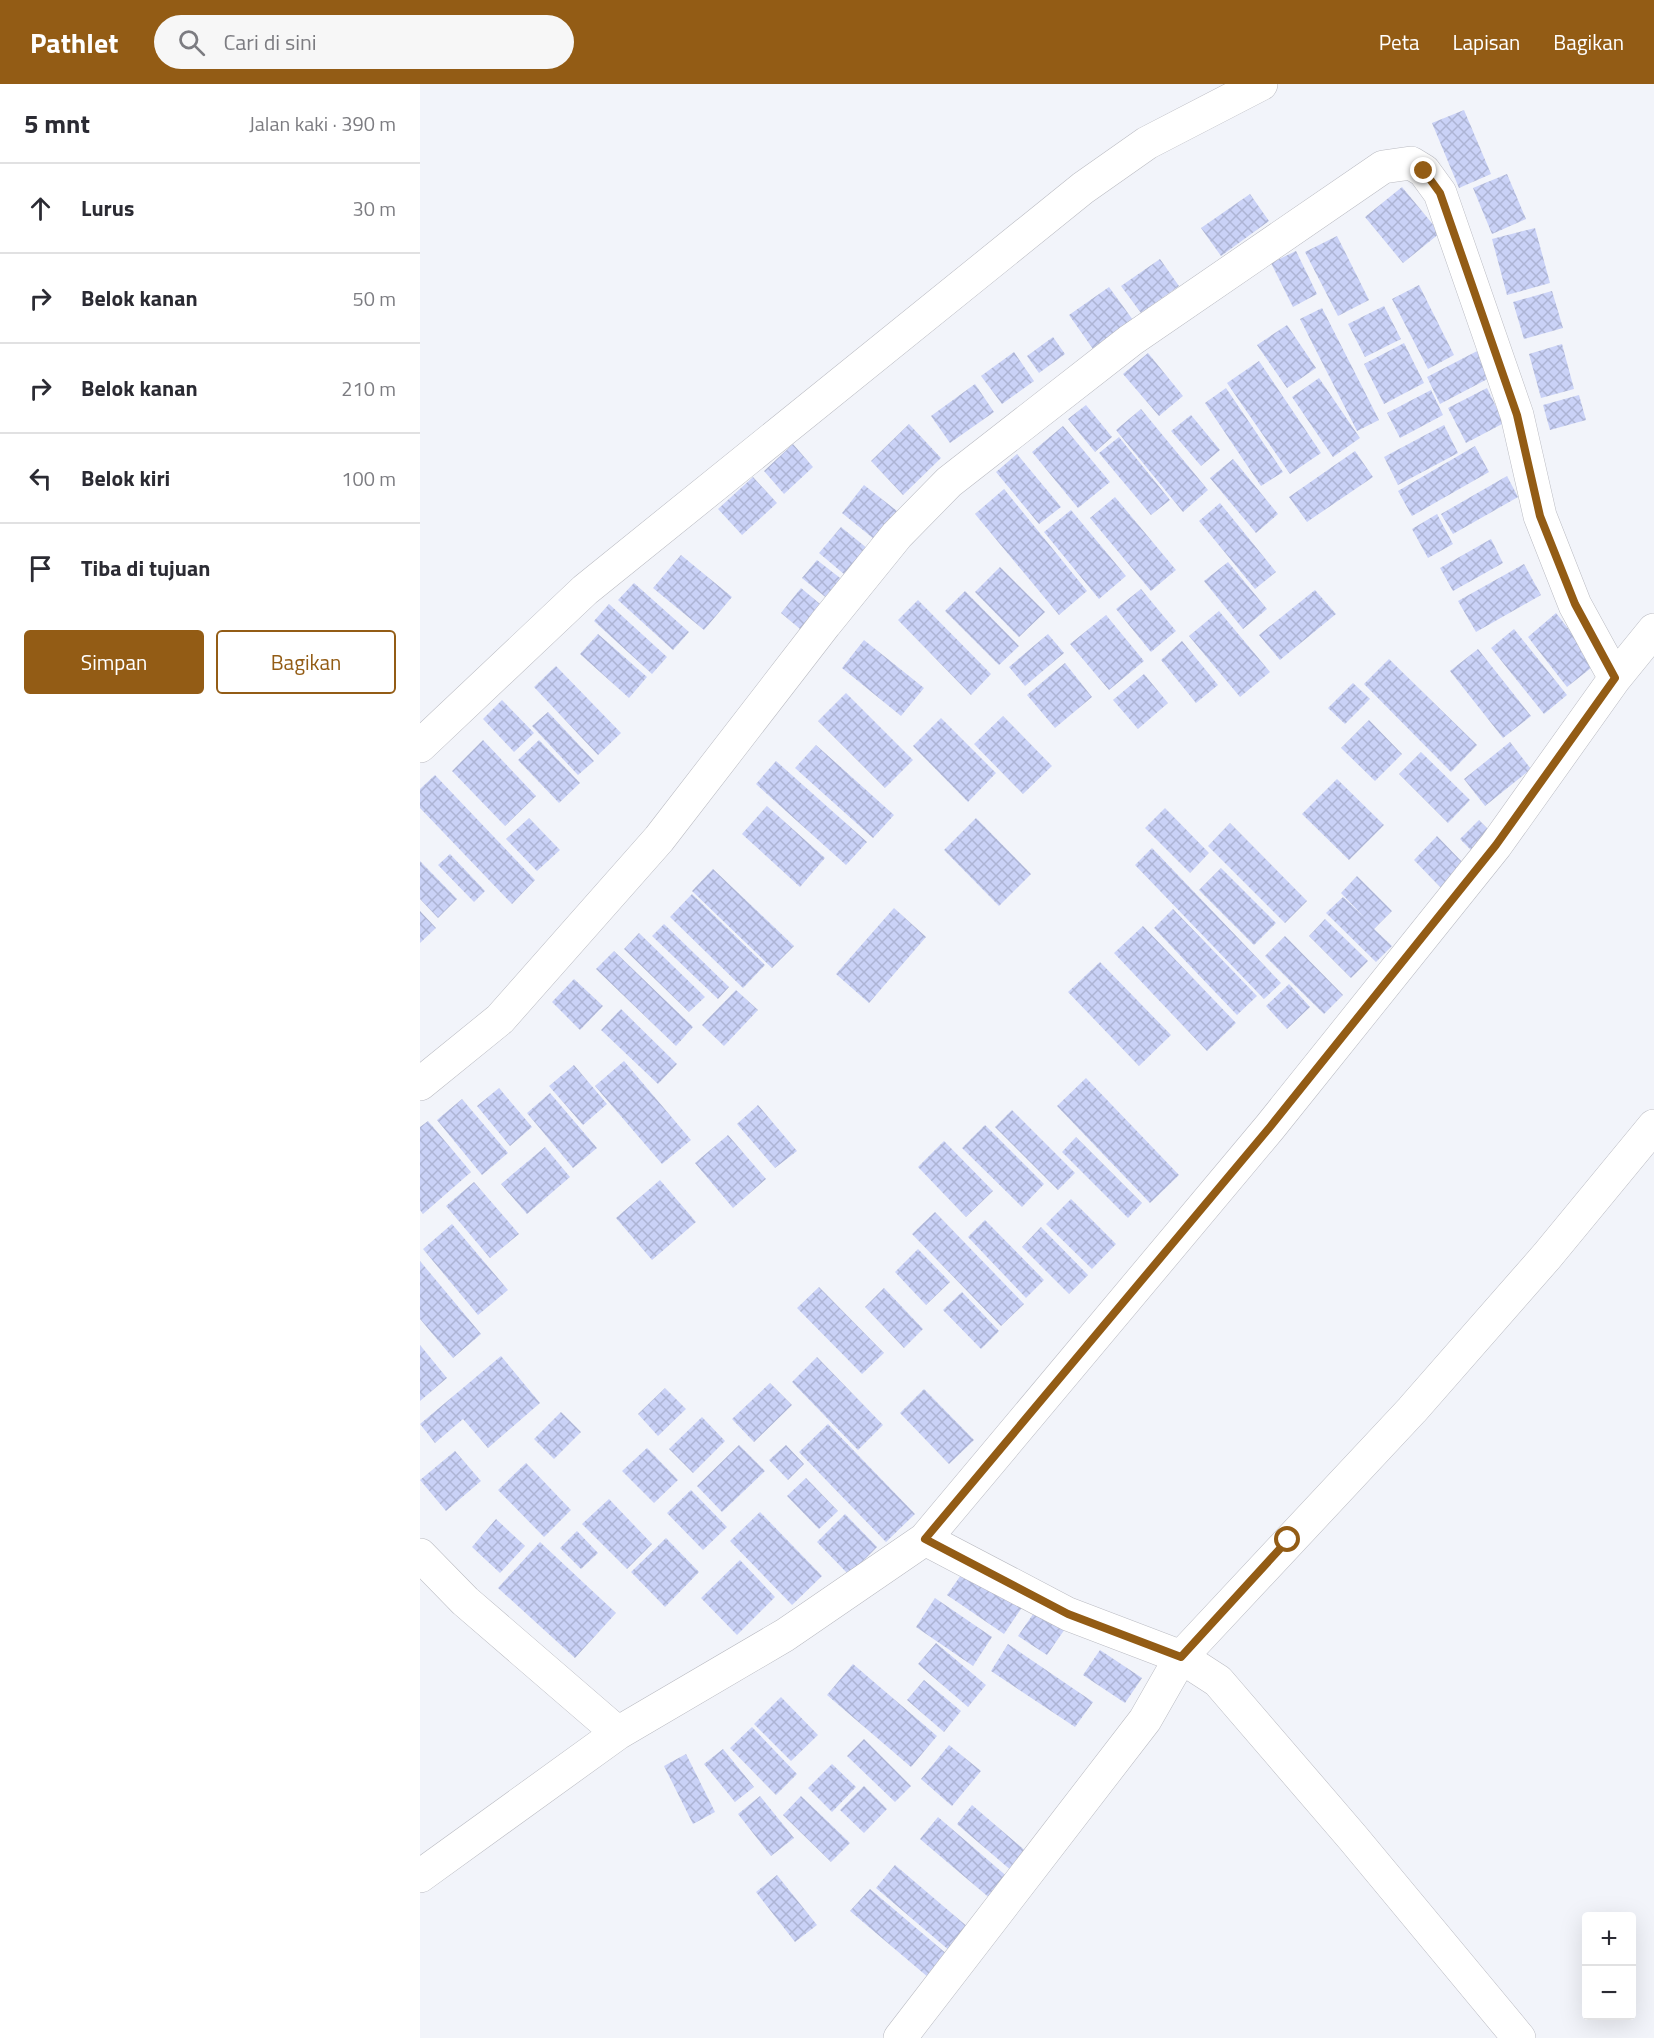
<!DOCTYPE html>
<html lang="id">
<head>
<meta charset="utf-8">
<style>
	:root { --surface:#fff; --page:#f7f7f7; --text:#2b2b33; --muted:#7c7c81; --line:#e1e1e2; --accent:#935c15 }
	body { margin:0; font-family:"Titillium Web",sans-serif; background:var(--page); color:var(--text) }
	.controls { position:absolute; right:18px; bottom:18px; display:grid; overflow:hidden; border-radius:6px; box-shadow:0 6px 24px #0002 }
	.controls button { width:54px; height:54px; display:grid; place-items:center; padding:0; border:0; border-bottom:2px solid var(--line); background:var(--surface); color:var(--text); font:30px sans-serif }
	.stop { position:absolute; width:18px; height:18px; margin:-14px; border:4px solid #935c15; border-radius:50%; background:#fff }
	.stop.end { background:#935c15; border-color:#fff; box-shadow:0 2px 6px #0008 }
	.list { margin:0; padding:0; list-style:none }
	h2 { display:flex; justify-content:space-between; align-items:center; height:78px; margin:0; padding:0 24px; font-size:26px }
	h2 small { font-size:20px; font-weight:400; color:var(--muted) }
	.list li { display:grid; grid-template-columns:39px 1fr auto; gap:18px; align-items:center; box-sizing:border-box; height:90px; padding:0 24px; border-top:2px solid var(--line) }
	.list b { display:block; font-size:22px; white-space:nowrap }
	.list em { font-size:20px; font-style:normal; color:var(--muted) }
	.actions { display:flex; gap:12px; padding:18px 24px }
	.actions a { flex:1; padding:14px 0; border:2px solid var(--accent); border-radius:6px; text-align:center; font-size:21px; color:var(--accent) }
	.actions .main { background:var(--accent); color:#fff }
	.icon { flex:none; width:33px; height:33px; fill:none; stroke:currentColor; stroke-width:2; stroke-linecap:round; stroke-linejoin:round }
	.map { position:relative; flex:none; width:1234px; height:1954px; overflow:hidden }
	header { display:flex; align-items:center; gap:36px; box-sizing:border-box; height:84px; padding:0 30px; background:var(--accent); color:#fff }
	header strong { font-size:28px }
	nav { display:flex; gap:33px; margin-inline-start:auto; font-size:21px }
	.search { width:420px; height:54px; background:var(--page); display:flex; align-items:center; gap:15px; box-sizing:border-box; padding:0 21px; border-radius:33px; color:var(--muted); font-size:22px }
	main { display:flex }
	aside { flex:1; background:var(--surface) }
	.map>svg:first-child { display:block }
	.building { fill:url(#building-cross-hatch) }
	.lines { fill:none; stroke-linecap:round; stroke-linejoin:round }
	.minor-casing { stroke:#babbc2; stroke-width:34 }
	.minor { stroke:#fff; stroke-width:33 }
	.route { stroke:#935c15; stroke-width:8 }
</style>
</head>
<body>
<header>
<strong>Pathlet</strong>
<div class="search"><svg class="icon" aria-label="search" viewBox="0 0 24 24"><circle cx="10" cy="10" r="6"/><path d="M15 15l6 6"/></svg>Cari di sini</div>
<nav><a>Peta</a><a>Lapisan</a><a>Bagikan</a></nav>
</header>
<main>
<aside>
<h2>5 mnt<small>Jalan kaki · 390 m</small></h2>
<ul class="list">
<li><svg class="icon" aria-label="ahead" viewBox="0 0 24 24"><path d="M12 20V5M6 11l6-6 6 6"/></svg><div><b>Lurus</b></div><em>30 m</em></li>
<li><svg class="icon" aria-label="right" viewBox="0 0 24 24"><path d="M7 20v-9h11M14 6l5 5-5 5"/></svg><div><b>Belok kanan</b></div><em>50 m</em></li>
<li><svg class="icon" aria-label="right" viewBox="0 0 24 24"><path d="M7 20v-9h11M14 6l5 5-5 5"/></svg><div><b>Belok kanan</b></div><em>210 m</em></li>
<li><svg class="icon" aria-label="left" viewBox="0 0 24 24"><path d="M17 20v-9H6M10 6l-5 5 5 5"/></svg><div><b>Belok kiri</b></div><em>100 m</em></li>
<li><svg class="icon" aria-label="arrive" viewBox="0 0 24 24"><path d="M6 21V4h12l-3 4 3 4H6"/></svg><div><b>Tiba di tujuan</b></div></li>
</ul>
<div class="actions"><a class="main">Simpan</a><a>Bagikan</a></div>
</aside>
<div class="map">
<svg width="1234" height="1954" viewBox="0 0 1234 1954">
	<defs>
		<pattern id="building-cross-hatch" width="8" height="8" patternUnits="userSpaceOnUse" patternTransform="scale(1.5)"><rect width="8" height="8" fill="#cad2f7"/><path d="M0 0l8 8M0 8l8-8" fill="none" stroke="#adb4d4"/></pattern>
	</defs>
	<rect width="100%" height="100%" fill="#f2f4fa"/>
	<!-- building -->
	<path class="building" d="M1044,26L1071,90L1039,104L1012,39Z
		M1087,90L1106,135L1072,150L1053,104Z
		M982,103L1020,149L983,179L945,133Z
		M830,110L849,137L801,172L781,144Z
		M1115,144L1130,199L1087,211L1072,155Z
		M917,152L949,216L918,232L885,168Z
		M876,167L897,210L873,223L851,179Z
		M740,175L759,202L721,229L701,202Z
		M999,201L1034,271L1008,285L972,215Z
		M689,203L713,236L673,265L649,231Z
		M1132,207L1143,244L1104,255L1093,218Z
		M964,222L981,255L945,273L928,240Z
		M902,224L959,336L937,347L880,235Z
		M867,241L896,284L867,304L837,261Z
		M633,253L645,270L619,289L607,272Z
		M984,259L1004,299L964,320L944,280Z
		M1142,260L1154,305L1121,314L1109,270Z
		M1061,265L1075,291L1020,320L1007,293Z
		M594,268L614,297L582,320L561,292Z
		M728,269L763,312L739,332L703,290Z
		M839,277L901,369L870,390L807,299Z
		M899,294L940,354L913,373L872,313Z
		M555,300L574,328L530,359L511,332Z
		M806,304L863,388L841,402L785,319Z
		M1067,304L1084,339L1046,359L1028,324Z
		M1011,306L1023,331L980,354L967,329Z
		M1159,311L1166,336L1130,346L1123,321Z
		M666,321L692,353L675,368L648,335Z
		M721,325L788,406L763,428L696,346Z
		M771,331L800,366L781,382L751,347Z
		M489,340L521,374L483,411L451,377Z
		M1024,341L1038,369L978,401L964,373Z
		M643,342L690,398L658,424L612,368Z
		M699,353L750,416L731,431L679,369Z
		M373,360L393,383L364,410L344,387Z
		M1055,362L1069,388L992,432L978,407Z
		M935,367L953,393L887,438L869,413Z
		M597,370L641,423L619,440L576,388Z
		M813,375L858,430L836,449L790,394Z
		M1087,392L1098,413L1033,450L1021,430Z
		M333,393L357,419L322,451L298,425Z
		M444,401L477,427L454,455L422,429Z
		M584,405L667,507L639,531L555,430Z
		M695,413L756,486L731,507L670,434Z
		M800,419L856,488L835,505L779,437Z
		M651,426L706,492L679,515L624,448Z
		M1017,430L1033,460L1008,474L992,445Z
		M421,443L453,469L431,496L399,469Z
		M1071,455L1083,479L1033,507L1020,484Z
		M261,471L312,513L284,546L233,504Z
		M397,476L424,497L409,516L382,494Z
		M808,478L847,525L823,545L784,497Z
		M1104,480L1121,511L1056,548L1038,517Z
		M580,483L625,528L599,553L555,508Z
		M214,499L269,548L253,566L198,516Z
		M381,504L406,525L386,550L361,529Z
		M721,505L756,547L731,568L696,525Z
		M895,506L916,530L860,576L839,551Z
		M545,507L599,562L579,581L525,527Z
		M498,516L571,590L551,611L478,536Z
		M189,520L247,573L232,590L174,537Z
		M799,527L850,588L820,613L769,552Z
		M1136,529L1176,580L1147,603L1108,553Z
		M686,531L724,577L689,606L650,560Z
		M1094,545L1147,611L1124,630L1071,564Z
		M178,550L227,593L209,614L160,570Z
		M628,550L644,569L605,602L589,583Z
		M444,556L504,604L481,632L422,584Z
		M762,557L798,601L776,619L741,576Z
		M1058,565L1111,632L1083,654L1030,587Z
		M969,575L1057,661L1031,688L944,600Z
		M645,579L672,613L635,644L607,611Z
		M136,582L201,649L178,671L114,603Z
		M724,590L748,619L718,645L693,616Z
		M933,599L950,615L925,640L908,624Z
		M426,609L493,676L465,704L398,637Z
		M82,616L114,649L94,668L63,635Z
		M128,628L174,677L158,691L112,642Z
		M583,632L632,682L603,710L554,660Z
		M521,634L576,689L548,718L493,662Z
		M949,636L982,670L955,697L921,664Z
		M63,656L116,712L85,742L32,687Z
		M119,656L160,699L139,719L98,676Z
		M1090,658L1111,685L1065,722L1044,695Z
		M396,661L474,731L453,754L375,684Z
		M1001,668L1050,716L1028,739L979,690Z
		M356,677L447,758L426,781L336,700Z
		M15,691L115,796L92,820L0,724V705Z
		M917,695L964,741L929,776L882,730Z
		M347,722L405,774L380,803L322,750Z
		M745,724L789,769L770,789L725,744Z
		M109,734L140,766L117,787L86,755Z
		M556,734L611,790L579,822L524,766Z
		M1059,736L1074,751L1055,770L1040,755Z
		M810,739L887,817L865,839L788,762Z
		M1017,752L1046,782L1023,806L994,776Z
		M732,764L861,899L844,915L715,781Z
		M30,770L65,807L54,818L18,781Z
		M0,777L37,815L18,834L0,815Z
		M801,784L856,839L834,861L779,806Z
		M293,785L374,862L352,884L272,807Z
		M937,792L972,827L954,845L972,862L956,878L906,829L923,813L945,834L921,809Z
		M272,810L345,881L323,904L250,833Z
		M474,824L506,853L449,919L416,890Z
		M753,825L837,912L817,931L734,844Z
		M0,827L16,844L0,859Z
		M905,835L948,877L931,894L889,852Z
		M244,840L309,903L298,915L232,852Z
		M723,842L816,939L787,967L694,869Z
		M219,849L285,913L269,928L204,865Z
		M865,852L923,911L904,930L845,872Z
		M194,867L273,943L256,962L176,885Z
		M680,878L751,951L719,982L648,908Z
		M154,895L183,922L160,946L132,918Z
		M869,900L890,923L867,945L846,922Z
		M316,906L338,926L304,962L282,941Z
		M201,925L257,980L238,1000L181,946Z
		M204,977L271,1056L242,1080L175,1002Z
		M154,981L187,1020L163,1041L129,1002Z
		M666,994L759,1091L730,1119L637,1022Z
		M79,1004L112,1043L90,1062L57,1022Z
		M130,1009L177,1064L153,1084L107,1029Z
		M42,1015L88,1069L62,1091L17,1036Z
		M338,1021L377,1067L355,1084L317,1040Z
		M592,1026L655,1089L638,1106L575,1043Z
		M8,1037L51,1088L3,1130L0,1126V1043Z
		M565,1041L624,1100L602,1123L542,1064Z
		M308,1051L346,1095L313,1124L275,1079Z
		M656,1053L722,1119L708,1134L642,1068Z
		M524,1057L573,1107L546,1133L498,1083Z
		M125,1063L150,1093L107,1130L81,1100Z
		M240,1096L276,1138L232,1176L196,1134Z
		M54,1098L99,1150L70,1174L26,1122Z
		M651,1115L696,1160L672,1185L626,1140Z
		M515,1128L604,1220L581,1242L492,1150Z
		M565,1136L624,1196L606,1214L548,1153Z
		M32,1140L88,1206L58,1231L3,1165Z
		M621,1143L668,1191L649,1210L602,1163Z
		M498,1165L530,1198L506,1221L475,1188Z
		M0,1177L61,1250L33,1274L0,1235Z
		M399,1203L464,1269L442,1290L377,1224Z
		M464,1204L503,1245L484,1264L445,1223Z
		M542,1208L579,1247L561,1265L523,1226Z
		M0,1261L27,1294L0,1317Z
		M81,1272L120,1319L68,1364L43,1335L15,1359L0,1340Z
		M397,1273L463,1341L438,1366L372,1298Z
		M350,1299L372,1321L334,1358L312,1335Z
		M245,1304L266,1325L238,1352L218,1330Z
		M504,1305L554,1356L529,1380L480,1329Z
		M141,1328L161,1348L134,1375L114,1355Z
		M282,1333L305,1357L273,1389L249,1365Z
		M408,1340L495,1430L466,1458L379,1368Z
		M319,1361L345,1387L302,1428L277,1402Z
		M366,1361L384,1380L368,1396L349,1376Z
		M227,1364L258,1396L234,1419L202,1387Z
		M35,1367L61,1397L26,1427L0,1396Z
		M106,1379L151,1426L124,1453L78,1406Z
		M386,1394L418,1427L399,1445L367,1412Z
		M271,1406L307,1443L283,1466L247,1429Z
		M189,1415L232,1460L207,1485L162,1440Z
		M340,1428L402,1492L372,1521L310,1457Z
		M425,1430L457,1463L429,1491L397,1458Z
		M76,1435L105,1462L80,1489L52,1463Z
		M157,1447L178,1469L161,1485L140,1464Z
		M246,1454L279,1488L245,1523L211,1488Z
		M120,1458L196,1529L155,1574L78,1504Z
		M320,1476L355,1513L317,1551L281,1514Z
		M548,1481L605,1519L584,1550L527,1511Z
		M515,1514L572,1553L553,1582L496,1543Z
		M618,1523L647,1542L627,1571L598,1552Z
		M516,1559L566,1601L548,1623L498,1580Z
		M588,1560L673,1618L655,1643L571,1587Z
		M680,1566L722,1594L705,1619L663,1591Z
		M433,1580L517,1652L491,1683L407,1611Z
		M504,1596L541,1627L524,1648L487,1616Z
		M361,1613L398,1651L371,1677L334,1640Z
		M332,1643L377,1690L356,1711L310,1664Z
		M444,1655L491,1702L475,1718L427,1672Z
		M529,1661L561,1687L532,1722L501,1695Z
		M303,1665L334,1703L315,1718L284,1680Z
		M266,1670L295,1728L273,1740L244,1682Z
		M412,1680L436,1703L412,1728L388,1704Z
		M444,1702L467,1725L444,1749L420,1726Z
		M340,1712L374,1754L351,1772L318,1730Z
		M381,1712L430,1759L411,1778L363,1731Z
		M552,1721L608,1769L593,1788L537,1740Z
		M518,1733L590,1795L572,1816L500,1755Z
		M475,1781L549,1844L530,1867L456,1804Z
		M357,1791L397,1841L375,1858L336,1808Z
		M450,1805L528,1871L509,1894L430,1827Z"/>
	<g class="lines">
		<!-- minor casing -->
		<g class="minor-casing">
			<path id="minor" d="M0,662L165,506L663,104L727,59L841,0
				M0,1000L80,935L239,755L405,540L477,451L529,398L711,256L963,83L991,79L1004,87L1020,109L1097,331L1120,432L1155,521L1195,594
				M505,1455L648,1530L761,1573L798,1597L933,1754L1099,1954
				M0,1471L45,1517L198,1649
				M0,1792L198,1649L365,1551L505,1455L850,1043L1076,761L1195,594L1234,546
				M480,1954L725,1636L761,1573L992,1326L1127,1172L1234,1042"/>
		</g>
		<!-- minor -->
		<use href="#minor" class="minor"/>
	</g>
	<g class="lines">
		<!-- route -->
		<path class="route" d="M868,1456L761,1573L648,1530L505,1455L850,1043L1076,761L1195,594L1155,520L1120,432L1097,331L1020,109L1004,87"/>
	</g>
</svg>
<div class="controls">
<button>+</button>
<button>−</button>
</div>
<div class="stop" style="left:868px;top:1456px"></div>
<div class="stop end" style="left:1004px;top:87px"></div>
</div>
</main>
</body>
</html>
